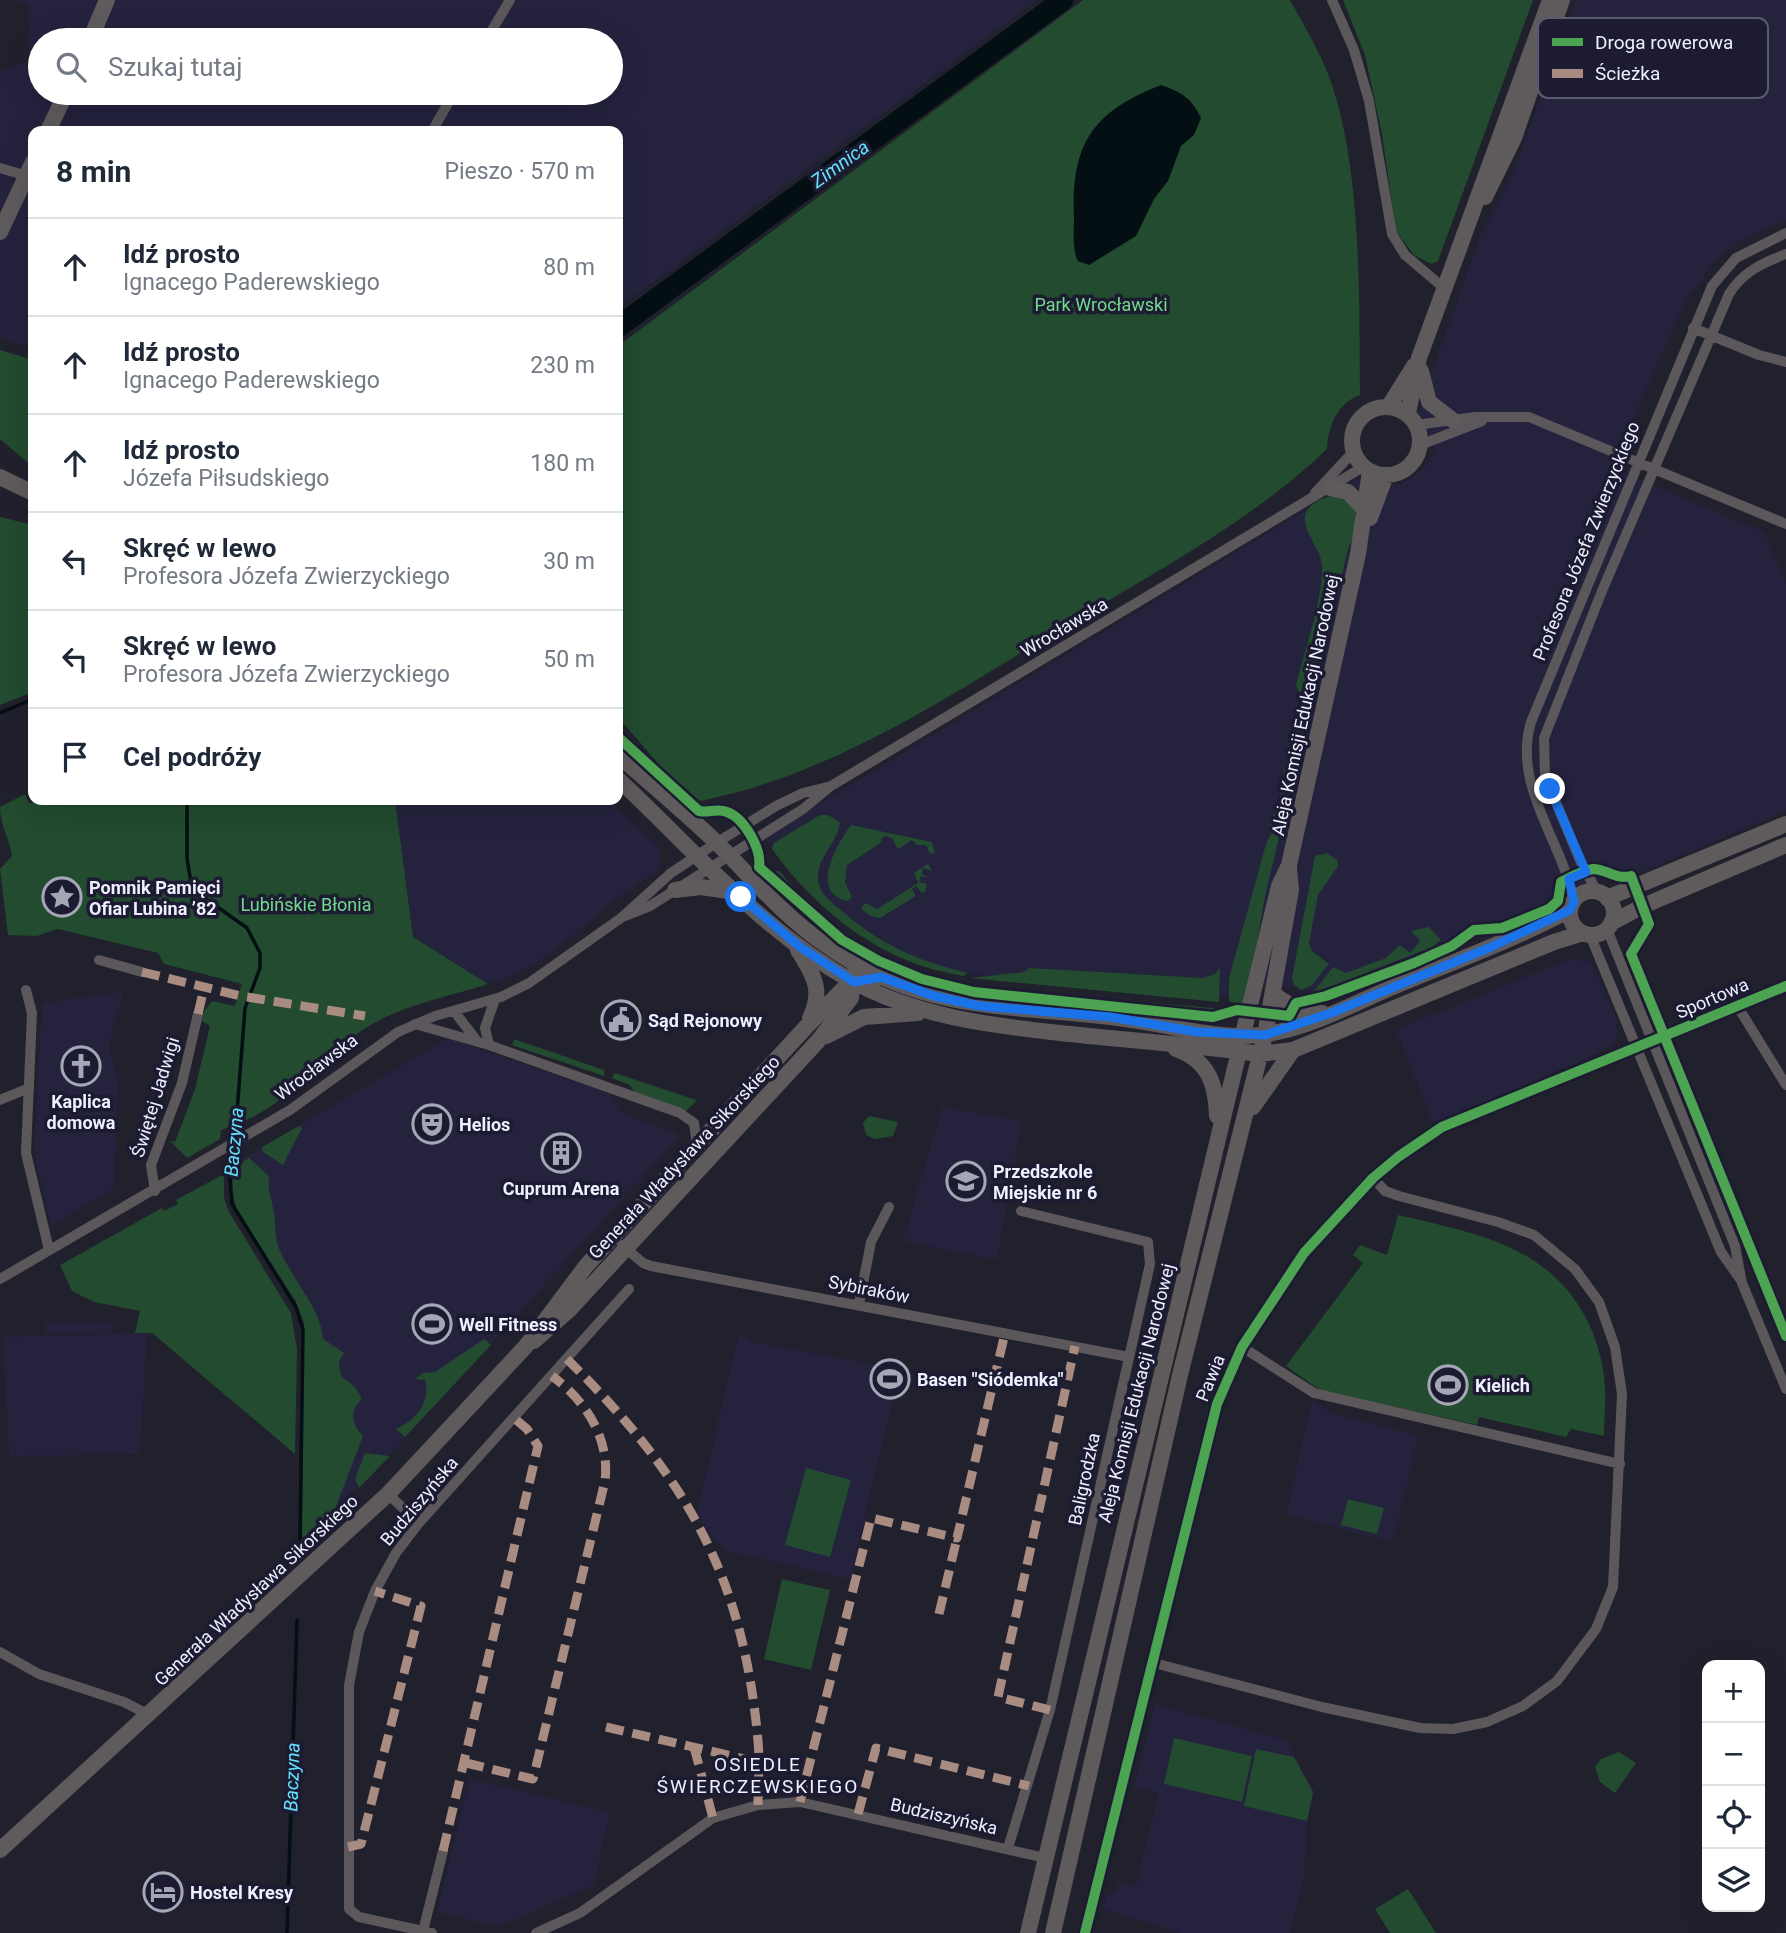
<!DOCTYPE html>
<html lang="pl">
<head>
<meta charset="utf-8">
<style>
	:root { --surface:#fff; --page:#f2f2f3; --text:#1f2937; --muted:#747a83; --line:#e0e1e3 }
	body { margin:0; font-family:Roboto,sans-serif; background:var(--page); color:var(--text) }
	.controls { position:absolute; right:21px; bottom:21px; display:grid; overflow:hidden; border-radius:14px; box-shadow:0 7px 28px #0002 }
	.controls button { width:63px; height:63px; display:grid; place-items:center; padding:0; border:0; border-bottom:2px solid var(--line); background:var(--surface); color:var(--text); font:35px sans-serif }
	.stop { position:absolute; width:21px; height:21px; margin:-16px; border:5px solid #1a73e8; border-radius:50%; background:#fff }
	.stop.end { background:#1a73e8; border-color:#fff; box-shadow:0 2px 7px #0008 }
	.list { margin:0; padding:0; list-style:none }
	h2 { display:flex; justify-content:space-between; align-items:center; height:91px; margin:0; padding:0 28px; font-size:30px }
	h2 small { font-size:23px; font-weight:400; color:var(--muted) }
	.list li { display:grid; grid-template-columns:46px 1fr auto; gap:21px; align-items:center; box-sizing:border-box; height:98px; padding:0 28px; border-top:2px solid var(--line) }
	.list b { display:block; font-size:26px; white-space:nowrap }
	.list p { margin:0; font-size:23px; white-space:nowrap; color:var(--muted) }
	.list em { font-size:23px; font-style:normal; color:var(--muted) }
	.icon { flex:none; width:38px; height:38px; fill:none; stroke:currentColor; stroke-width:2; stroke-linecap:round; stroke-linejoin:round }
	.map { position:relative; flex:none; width:1786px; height:1933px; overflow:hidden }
	.search { position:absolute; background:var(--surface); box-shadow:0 7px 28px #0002; left:28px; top:28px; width:595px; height:77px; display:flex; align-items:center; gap:18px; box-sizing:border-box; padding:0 24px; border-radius:38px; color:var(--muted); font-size:26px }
	.panel { position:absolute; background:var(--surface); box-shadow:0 7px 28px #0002; left:28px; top:126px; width:595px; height:679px; border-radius:14px }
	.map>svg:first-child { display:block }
	.built { fill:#24223d; fill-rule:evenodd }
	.green { fill:#224b2f }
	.water { fill:#040f14 }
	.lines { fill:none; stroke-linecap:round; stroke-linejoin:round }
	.stream { stroke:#040f14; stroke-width:3.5 }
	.river { stroke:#040f14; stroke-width:21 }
	.street { stroke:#5b575a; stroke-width:10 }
	.secondary { stroke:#5f5a5c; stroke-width:16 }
	.quiet { stroke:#a88b81; stroke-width:9; stroke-dasharray:18 9; stroke-linecap:butt }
	.cycleway-casing { stroke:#1c1b32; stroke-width:15 }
	.cycleway { stroke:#4ca352; stroke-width:10 }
	.route { stroke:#1a73e8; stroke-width:9 }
	.labels { text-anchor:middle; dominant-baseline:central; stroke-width:7; stroke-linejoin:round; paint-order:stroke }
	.park-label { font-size:18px; fill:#72da8c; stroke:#1c1b32 }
	.street-label { font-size:18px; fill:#eeefff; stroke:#1c1b32 }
	.poi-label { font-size:18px; font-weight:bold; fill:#eeefff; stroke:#1c1b32; text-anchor:start }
	.water-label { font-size:19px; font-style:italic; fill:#63e0fd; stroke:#1c1b32 }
	.neighbourhood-label { font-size:19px; letter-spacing:2px; fill:#eeefff; stroke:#1c1b32 }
	.key { fill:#1c1b32; stroke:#5b5b70; stroke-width:2 }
	.key-label { font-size:19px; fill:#eeefff }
</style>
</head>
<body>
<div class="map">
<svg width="1786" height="1933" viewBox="0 0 1786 1933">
	<rect width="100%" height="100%" fill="#21202d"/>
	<!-- built -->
	<path class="built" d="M9,0H1038L618,308V131H33V349L0,338V71L29,61V4ZM40,40H611V93H40Z
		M1576,0H1786V221L1747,236L1715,260L1699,285L1689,292L1612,468L1764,532L1786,584V811L1617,883L1601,878L1563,890L1559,902L1552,909L1312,993L1295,987L1243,988L1240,999L1014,980L939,969L882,946L807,892L764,837L1357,479L1401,484L1422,470L1436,451L1418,411L1480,237L1513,173Z
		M395,800H608L660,848V869L624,893L550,954L505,979L488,984L413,938Z
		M1567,960L1591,961L1616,1017L1618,1034L1614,1046L1434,1125L1396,1030Z
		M123,992L109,1044L118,1081L114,1188L51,1226L34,1151L42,1003Z
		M448,1038L603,1091L610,1094L623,1114L676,1133L678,1138L386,1459L315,1528L314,1330L238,1180L240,1160Z
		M942,1107L1022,1121L997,1260L903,1241Z
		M46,1323H111V1333L46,1334Z
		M147,1333L140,1454L9,1456L3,1337Z
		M739,1333L752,1342L900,1369L850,1579L727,1551L710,1535L697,1512Z
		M1312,1400L1333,1414L1419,1436L1393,1542L1286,1514Z
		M1155,1704L1286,1740L1314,1792L1306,1831L1305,1874L1290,1933H1180L1103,1909L1106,1896L1116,1893L1118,1882L1136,1886L1159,1793L1134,1786Z
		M469,1779L610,1812L594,1885L498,1927L437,1912Z"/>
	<!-- green -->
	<path class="green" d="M1083,0H1290C1306,29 1325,60 1334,91C1362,182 1359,301 1360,395C1337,403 1328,427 1327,449C1253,520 1159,570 1072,622C954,692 837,774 700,801L662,768L618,717V346Z
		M1343,0H1533L1438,261L1431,264L1414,255L1396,231L1382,134L1365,55Z
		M0,350L33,360V467L0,439Z
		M1335,495C1364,503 1358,528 1348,549L1265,896L1255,954L1242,1006L1229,1001V978L1266,844L1274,828L1269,826L1283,794L1279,792L1301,697L1296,685C1304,652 1323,599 1322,567C1322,549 1302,532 1305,515C1308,503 1324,497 1335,495Z
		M0,517L33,525V692L0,705Z
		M25,794L29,803L42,800H395L413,937L488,984C445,998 394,1006 357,1034C307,1072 284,1110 221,1130L220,1139L187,1158L169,1140L175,1142L195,1089L210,1026L202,1021L204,1011L212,1001L235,1006L242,984L164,964L158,953L58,929L37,936L8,935L0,869L12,856C9,838 0,825 0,807Z
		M820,815H828L840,822C838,842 818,856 818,877C818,893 831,902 842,911C879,944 920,962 968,973L964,976C884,964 819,914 772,849L774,843Z
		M851,825L932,842L935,853L930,854L926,845H917L912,840L898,849L892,838L886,836L881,839L882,842L847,865L845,882L852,897L848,901C808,893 837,844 851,825Z
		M1327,853L1337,860L1338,866L1318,895L1309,943L1312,951L1329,964L1311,986L1301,990L1294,985L1292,978L1315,856Z
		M928,864L932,871L923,868L922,874L929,878L921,876L919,882L927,884L925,892L922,893L916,886L912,889L916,896L880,918L870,916L861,908L865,903L877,909L918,883L914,873Z
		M779,871C808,905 841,936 882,956C971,1000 1119,997 1219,1009L1218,1014C1189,1019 1143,1008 1112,1005C1006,994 911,991 824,922C805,907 787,889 769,872Z
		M1429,927L1441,940L1432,947L1312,994L1333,967L1346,973L1386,958L1400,945L1410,953L1420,941L1411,931Z
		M1029,968L1203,978L1215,974L1220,968L1219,1002L970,978L1024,972Z
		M514,1039L604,1070V1076L512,1045Z
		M615,1073L696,1100V1101L686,1111L636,1094L630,1085L612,1078Z
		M869,1116L898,1122L893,1136L875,1139L866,1135L863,1123Z
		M299,1126L302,1128L283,1165L263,1152L262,1147Z
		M249,1158L269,1176C267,1190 271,1195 273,1208C277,1222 273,1237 280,1251C292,1278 322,1311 323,1339L344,1353L339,1362L341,1376L355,1387L362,1399C349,1411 351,1424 363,1436L330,1522L302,1544L304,1323L296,1302L236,1208L232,1190L234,1167Z
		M224,1174V1198L229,1212L291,1313L297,1349L295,1454L152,1333H135L140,1311L94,1302L72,1291L60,1265L162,1208L164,1211L178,1204L176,1200Z
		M1398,1215C1470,1232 1546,1244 1585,1316C1596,1337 1604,1363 1605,1388C1606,1404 1604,1420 1604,1436L1571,1429L1566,1437L1479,1417L1477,1425L1320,1390L1286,1366L1363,1263L1353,1255L1360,1245L1387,1255Z
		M484,1339L491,1345L405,1437L396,1429C416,1420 431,1403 425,1380L415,1379L423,1373L435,1372Z
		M365,1453L390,1456L359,1488L355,1479Z
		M806,1468L851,1480L830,1557L785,1545Z
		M1348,1499L1384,1508L1377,1534L1341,1525Z
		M782,1579L830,1590L811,1670L764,1659Z
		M1174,1738L1252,1756L1242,1802L1164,1784Z
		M1256,1749L1294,1757L1313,1792L1307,1821L1244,1806Z
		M1619,1752L1636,1763L1615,1793L1600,1782L1595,1767L1601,1759Z
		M1408,1889L1436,1933H1390L1375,1909Z"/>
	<!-- water -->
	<path class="water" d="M1161,85C1181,92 1192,98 1201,118L1194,135L1181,146L1168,181L1154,199L1136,236L1089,265L1078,261C1072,251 1074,231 1074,218C1071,144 1092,112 1161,85Z"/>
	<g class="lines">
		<!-- stream -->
		<path class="stream" d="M0,713L33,699
			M187,800V858L191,883L202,896L247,928L260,953V968L245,1008L235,1138
			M234,1146L230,1179L232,1204L296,1307L303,1330L300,1540
			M287,1933L297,1620"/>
		<!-- river -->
		<path class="river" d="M618,327L1063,0"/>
		<!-- street -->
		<path class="street" d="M1332,0L1354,50L1369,101L1392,234L1405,255L1445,289
			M486,40L510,0
			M432,131L454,93
			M0,168L31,177
			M1693,328L1759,355L1786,362
			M1416,425L1475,417H1529L1786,524
			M1420,445L1482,421
			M1315,493L1353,452
			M1598,893L1582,865L1545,776L1544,738L1602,591L1729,294C1743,272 1762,263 1786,254
			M1574,902C1562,840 1512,786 1531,722L1712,286L1736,258L1786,233
			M625,916L650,906L803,809L831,786L1363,467
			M1607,929L1735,1246L1742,1283L1786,1389
			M1590,935L1721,1252L1740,1279
			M99,960L142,972
			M26,990L32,1013L26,1153L49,1250
			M1738,1007L1786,1085
			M454,1011L477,1041
			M415,1024L489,1045L680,1113L694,1123L697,1145
			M489,1045L485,1028L495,999
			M0,1100L29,1088
			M155,1191L151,1165L182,1083L198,1014
			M622,1245L643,1263L651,1266L1129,1357
			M0,1279L290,1110L398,1032L435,1016L501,997L529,983L621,918L671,873L716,843L776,806L803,793L831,786
			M859,1304L871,1242L889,1207
			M1242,1347L1314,1393L1620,1464
			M388,1494L419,1523
			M0,1652L39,1674L124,1702L149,1715
			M1154,1663L1322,1707L1420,1728L1453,1729L1487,1722L1523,1706L1557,1681L1596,1629L1613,1587L1622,1394L1615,1347L1599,1302L1575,1269L1534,1235L1498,1222L1399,1196L1385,1191L1373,1178
			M1008,1848L1050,1710L1150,1264L1148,1242L1021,1211
			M423,1931L443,1851
			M432,1933L359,1917L349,1909V1685L359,1632L375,1591L396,1553L419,1523L629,1289
			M536,1933L580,1913L713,1818L758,1805L800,1802L1045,1858
			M1085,1933L1217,1404L1242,1347L1304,1253L1373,1178L1398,1157L1442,1127L1786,986"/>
		<!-- secondary -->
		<path class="secondary" d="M90,40L107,0
			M48,131L66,93
			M1485,197L1514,138L1562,0
			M0,232L33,162
			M1421,371L1429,402L1454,421
			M1389,406L1414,366
			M1352 441a34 34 0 1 1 68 0a34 34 0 1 1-68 0Z
			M1408,414L1419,358L1550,0
			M0,477L33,493
			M1330,488L1348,492L1364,509
			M1370,518L1386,475
			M618,755C651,784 686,813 718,844C752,878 783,915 823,943C925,1016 1010,1003 1125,1019C1174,1025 1224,1043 1273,1033C1315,1025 1355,1003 1393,987C1453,962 1513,940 1570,910
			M618,779C692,848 761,930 850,980C916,1016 986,1025 1060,1033C1126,1040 1194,1045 1260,1054L1293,1050L1554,942L1583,933
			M675,890L701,887L735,892
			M1570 913a22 22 0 1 1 44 0a22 22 0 1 1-44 0Z
			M1607,898L1786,824
			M1611,923L1643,906L1786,845
			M798,950C813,974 824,990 810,1018
			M1273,994L1300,1012L1322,1013
			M826,1036L864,1017L918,1013
			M1176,1049C1209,1061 1216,1084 1217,1116
			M1253,1107L1293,1050
			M534,1341L569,1310L818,1041L851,998L853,974
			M0,1850L388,1494L526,1346L586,1266L806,1027L845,987L854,982L882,977
			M1028,1933L1251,1001L1279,886L1289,865L1358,554L1370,471
			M1053,1933L1180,1375L1265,1035L1291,890L1289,867"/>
		<!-- quiet -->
		<path class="quiet" d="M142,972L241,996L365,1016
			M198,1014L204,988
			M567,1359C685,1476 743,1573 758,1741C760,1762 758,1784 758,1805
			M939,1614L957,1538
			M1050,1710L998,1697L1075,1346
			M606,1727L758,1762
			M694,1747L713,1818
			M466,1763L533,1779L605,1481C610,1438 586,1401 552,1376
			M800,1802L871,1518L957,1538L1005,1333
			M858,1814L876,1748L1029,1786
			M348,1847L361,1844L421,1606L375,1591
			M443,1851L538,1446L527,1429L514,1418"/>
		<!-- cycleway casing -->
		<g class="cycleway-casing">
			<path id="cycleway" d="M618,737L699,811C709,813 717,808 727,812C744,818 762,849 759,867L842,940L879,961L922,979L974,992L1213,1017L1237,1010L1289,1016L1296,1003L1326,996L1414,963L1452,946L1474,930L1502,928L1549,909L1558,901L1561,882C1569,878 1583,870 1593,869C1607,869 1615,880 1631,876L1649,924L1631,954L1786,1336
				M1085,1933L1217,1404L1242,1347L1304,1253L1373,1178L1398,1157L1442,1127L1786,986"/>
		</g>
		<!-- cycleway -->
		<use href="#cycleway" class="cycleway"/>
	</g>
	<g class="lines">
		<!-- route -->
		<path class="route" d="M741,897L800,947L854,982L881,977L934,996L980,1006L1111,1017L1198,1032L1265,1035L1331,1013L1491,947L1570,910L1574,902L1569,879L1586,872L1550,789"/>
	</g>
	<!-- icons -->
	<defs>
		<g id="sight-ring" transform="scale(2.0125)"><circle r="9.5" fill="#1c1b32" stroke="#a6a7b6" stroke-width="1.5"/><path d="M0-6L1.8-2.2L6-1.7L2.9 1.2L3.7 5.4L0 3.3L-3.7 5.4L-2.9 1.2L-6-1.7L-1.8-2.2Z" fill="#a6a7b6"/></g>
		<g id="civic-ring" transform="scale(2.0125)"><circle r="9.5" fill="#1c1b32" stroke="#a6a7b6" stroke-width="1.5"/><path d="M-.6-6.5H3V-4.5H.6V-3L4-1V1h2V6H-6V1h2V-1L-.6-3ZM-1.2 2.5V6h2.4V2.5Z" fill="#a6a7b6"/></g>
		<g id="church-ring" transform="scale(2.0125)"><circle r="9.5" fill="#1c1b32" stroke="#a6a7b6" stroke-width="1.5"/><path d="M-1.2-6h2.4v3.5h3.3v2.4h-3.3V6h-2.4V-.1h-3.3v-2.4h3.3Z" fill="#a6a7b6"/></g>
		<g id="theatre-ring" transform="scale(2.0125)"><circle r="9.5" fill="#1c1b32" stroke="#a6a7b6" stroke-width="1.5"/><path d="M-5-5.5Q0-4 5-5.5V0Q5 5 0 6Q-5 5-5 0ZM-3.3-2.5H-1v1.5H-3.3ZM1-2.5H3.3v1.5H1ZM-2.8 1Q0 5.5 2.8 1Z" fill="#a6a7b6"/></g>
		<g id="building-ring" transform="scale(2.0125)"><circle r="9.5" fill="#1c1b32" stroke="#a6a7b6" stroke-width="1.5"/><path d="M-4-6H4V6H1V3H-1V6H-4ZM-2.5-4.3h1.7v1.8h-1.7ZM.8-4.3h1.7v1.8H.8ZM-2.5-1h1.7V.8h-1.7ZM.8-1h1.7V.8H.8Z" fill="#a6a7b6"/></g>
		<g id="school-ring" transform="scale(2.0125)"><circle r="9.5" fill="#1c1b32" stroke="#a6a7b6" stroke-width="1.5"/><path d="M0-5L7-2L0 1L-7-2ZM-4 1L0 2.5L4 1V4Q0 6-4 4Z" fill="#a6a7b6"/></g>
		<g id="stadium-ring" transform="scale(2.0125)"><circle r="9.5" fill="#1c1b32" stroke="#a6a7b6" stroke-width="1.5"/><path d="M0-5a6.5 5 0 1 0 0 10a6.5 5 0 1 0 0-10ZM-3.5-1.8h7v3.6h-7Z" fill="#a6a7b6"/></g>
		<g id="hotel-ring" transform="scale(2.0125)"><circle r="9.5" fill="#1c1b32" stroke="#a6a7b6" stroke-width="1.5"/><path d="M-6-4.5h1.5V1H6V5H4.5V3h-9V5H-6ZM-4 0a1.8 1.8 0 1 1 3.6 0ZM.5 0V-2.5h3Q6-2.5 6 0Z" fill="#a6a7b6"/></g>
	</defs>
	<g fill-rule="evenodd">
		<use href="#sight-ring" x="62" y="897"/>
		<use href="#civic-ring" x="621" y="1020"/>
		<use href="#church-ring" x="81" y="1066"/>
		<use href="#theatre-ring" x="432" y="1124"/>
		<use href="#building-ring" x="561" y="1153"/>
		<use href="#school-ring" x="966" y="1181"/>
		<use href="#stadium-ring" x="432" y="1324"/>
		<use href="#stadium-ring" x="890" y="1379"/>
		<use href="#stadium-ring" x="1448" y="1385"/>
		<use href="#hotel-ring" x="163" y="1892"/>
	</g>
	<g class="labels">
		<!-- park labels -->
		<g class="park-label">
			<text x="1101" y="304">Park Wrocławski</text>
			<text x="306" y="904">Lubińskie Błonia</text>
		</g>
		<!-- street labels -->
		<g class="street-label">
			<text transform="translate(1586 541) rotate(-68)">Profesora Józefa Zwierzyckiego</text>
			<text transform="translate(1064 627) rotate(-31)">Wrocławska</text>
			<text transform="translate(1305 705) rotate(-78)">Aleja Komisji Edukacji Narodowej</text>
			<text transform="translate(1712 998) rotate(-23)">Sportowa</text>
			<text transform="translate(316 1067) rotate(-37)">Wrocławska</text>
			<text transform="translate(155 1097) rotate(-73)">Świętej Jadwigi</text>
			<text transform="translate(684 1157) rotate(-47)">Generała Władysława Sikorskiego</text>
			<text transform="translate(869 1289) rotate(11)">Sybiraków</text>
			<text transform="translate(1210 1378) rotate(-68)">Pawia</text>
			<text transform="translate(1136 1393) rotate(-76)">Aleja Komisji Edukacji Narodowej</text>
			<text transform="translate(1084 1479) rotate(-78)">Baligrodzka</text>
			<text transform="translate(419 1501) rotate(-50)">Budziszyńska</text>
			<text transform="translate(256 1590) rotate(-43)">Generała Władysława Sikorskiego</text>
			<text transform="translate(944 1816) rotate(13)">Budziszyńska</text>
		</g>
		<!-- poi labels -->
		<g class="poi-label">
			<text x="89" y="887">Pomnik Pamięci<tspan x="89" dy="21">Ofiar Lubina ’82</tspan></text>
			<text x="648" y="1020">Sąd Rejonowy</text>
			<text x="81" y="1101" text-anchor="middle">Kaplica<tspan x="81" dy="21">domowa</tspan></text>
			<text x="459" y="1124">Helios</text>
			<text x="993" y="1171">Przedszkole<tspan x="993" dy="21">Miejskie nr 6</tspan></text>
			<text x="561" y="1188" text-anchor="middle">Cuprum Arena</text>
			<text x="459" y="1324">Well Fitness</text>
			<text x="917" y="1379">Basen "Siódemka"</text>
			<text x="1475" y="1385">Kielich</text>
			<text x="190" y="1892">Hostel Kresy</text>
		</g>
		<!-- water labels -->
		<g class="water-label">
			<text transform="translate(840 164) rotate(-36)">Zimnica</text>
			<text transform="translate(234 1142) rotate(-85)">Baczyna</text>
			<text transform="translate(292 1777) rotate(-88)">Baczyna</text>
		</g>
		<!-- neighbourhood labels -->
		<g class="neighbourhood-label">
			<text x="758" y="1764">OSIEDLE<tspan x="758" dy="22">ŚWIERCZEWSKIEGO</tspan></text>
		</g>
	</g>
	<!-- legend -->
	<rect x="1538" y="18" width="230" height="80" rx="10" class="key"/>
	<rect x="1552" y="38" width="31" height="8" fill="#4ca352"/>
	<rect x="1552" y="69" width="31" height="9" fill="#a88b81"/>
	<g class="key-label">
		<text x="1595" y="49">Droga rowerowa</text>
		<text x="1595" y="80">Ścieżka</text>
	</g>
</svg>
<div class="controls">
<button>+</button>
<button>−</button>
<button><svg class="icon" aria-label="locate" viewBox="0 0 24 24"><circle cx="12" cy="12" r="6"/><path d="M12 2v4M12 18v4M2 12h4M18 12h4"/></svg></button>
<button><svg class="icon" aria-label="layers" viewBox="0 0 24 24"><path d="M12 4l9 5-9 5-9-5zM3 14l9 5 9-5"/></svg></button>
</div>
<div class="stop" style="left:741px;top:897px"></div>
<div class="stop end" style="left:1550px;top:789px"></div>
<div class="search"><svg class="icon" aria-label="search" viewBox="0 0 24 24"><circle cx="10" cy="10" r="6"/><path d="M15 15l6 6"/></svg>Szukaj tutaj</div>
<section class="panel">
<h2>8 min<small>Pieszo · 570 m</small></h2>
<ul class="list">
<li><svg class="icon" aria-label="ahead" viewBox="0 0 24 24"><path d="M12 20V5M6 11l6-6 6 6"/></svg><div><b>Idź prosto</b><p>Ignacego Paderewskiego</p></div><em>80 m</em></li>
<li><svg class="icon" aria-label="ahead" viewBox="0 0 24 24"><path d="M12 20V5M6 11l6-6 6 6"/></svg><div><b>Idź prosto</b><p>Ignacego Paderewskiego</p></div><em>230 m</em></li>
<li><svg class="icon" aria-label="ahead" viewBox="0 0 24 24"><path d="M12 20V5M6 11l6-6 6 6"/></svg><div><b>Idź prosto</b><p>Józefa Piłsudskiego</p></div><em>180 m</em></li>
<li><svg class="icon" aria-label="left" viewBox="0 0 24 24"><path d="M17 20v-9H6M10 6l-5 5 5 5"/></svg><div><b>Skręć w lewo</b><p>Profesora Józefa Zwierzyckiego</p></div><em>30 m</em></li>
<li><svg class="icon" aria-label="left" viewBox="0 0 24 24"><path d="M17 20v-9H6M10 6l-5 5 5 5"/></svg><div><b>Skręć w lewo</b><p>Profesora Józefa Zwierzyckiego</p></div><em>50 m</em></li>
<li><svg class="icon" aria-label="arrive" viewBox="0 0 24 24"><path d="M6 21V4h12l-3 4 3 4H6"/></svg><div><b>Cel podróży</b></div></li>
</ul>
</section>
</div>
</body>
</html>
